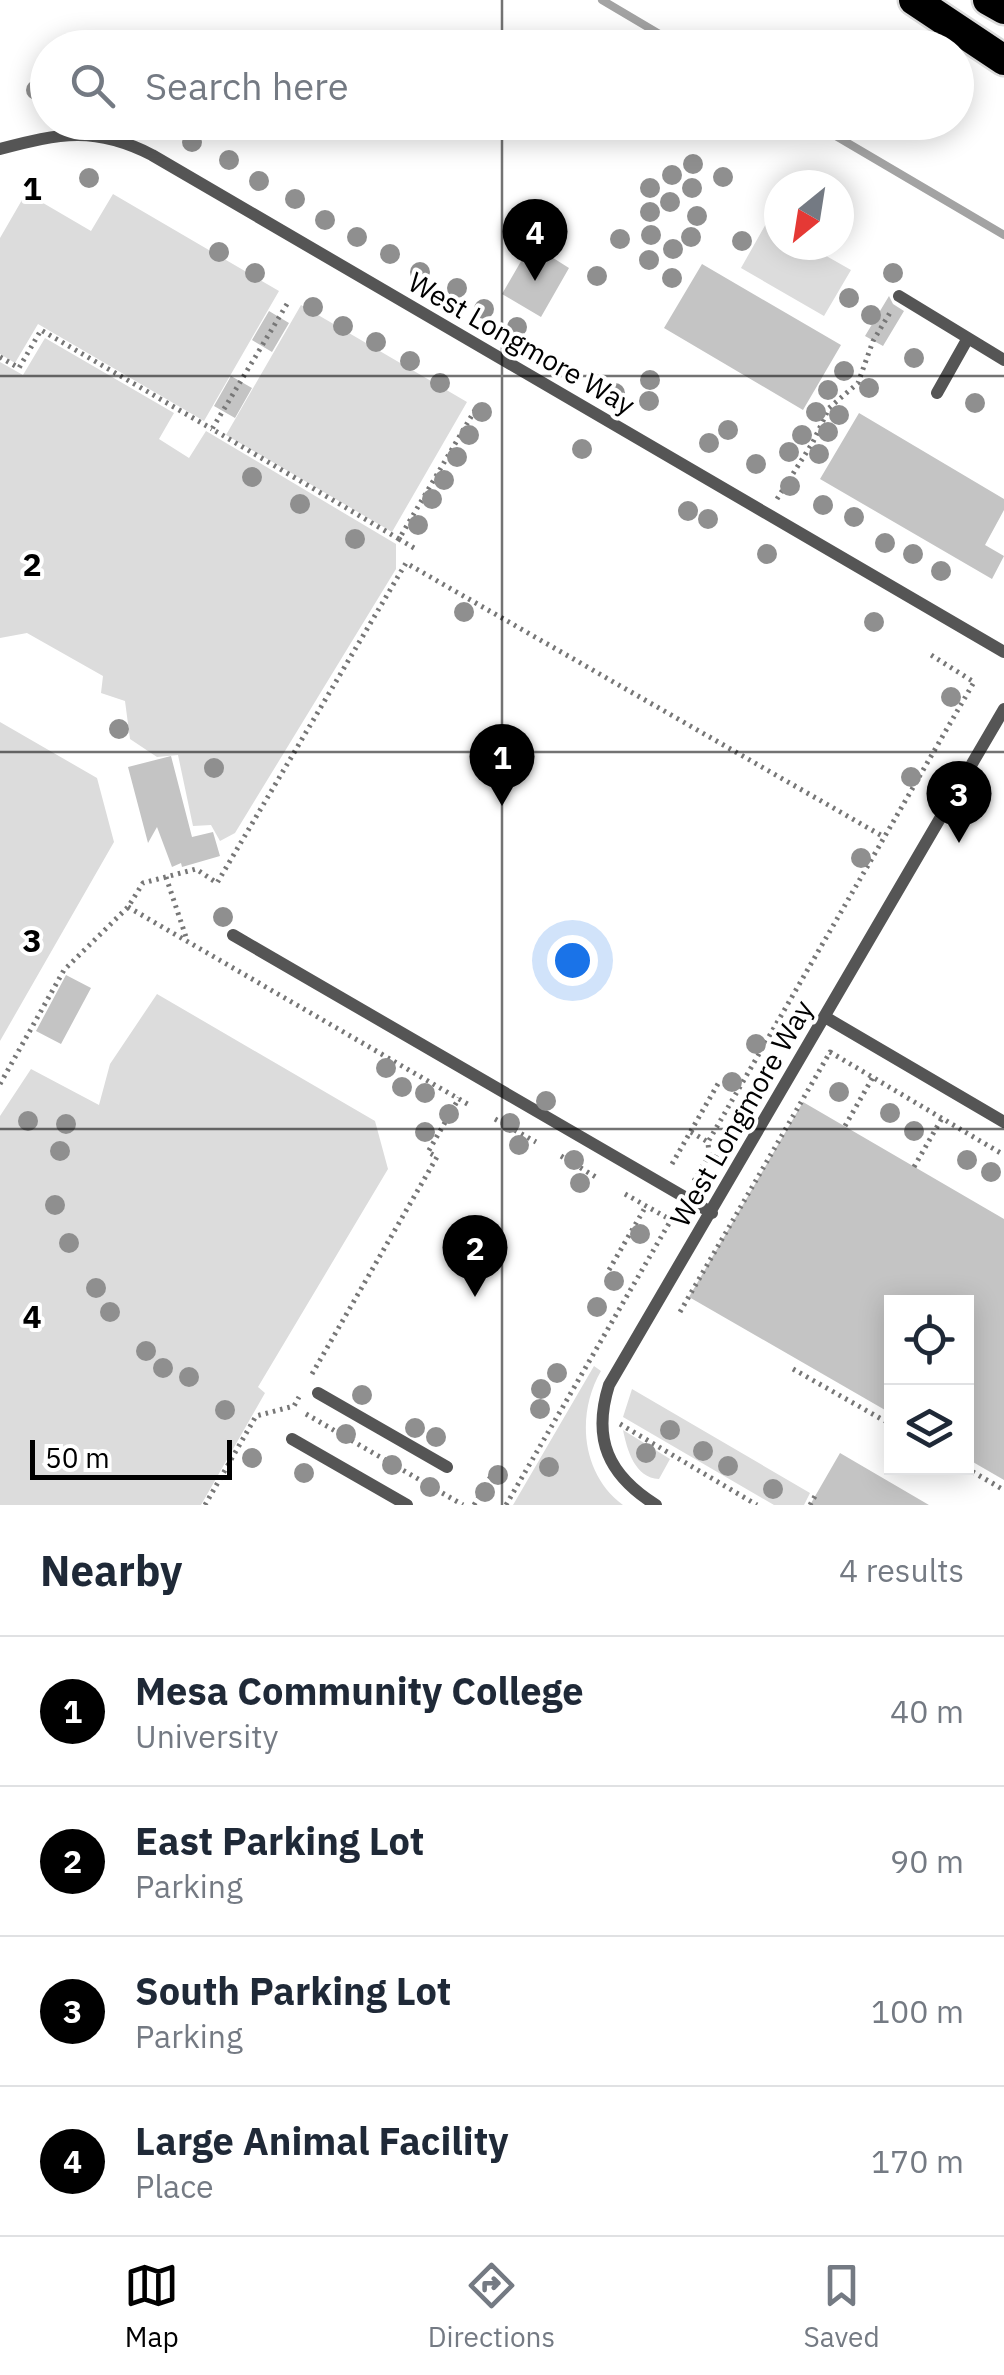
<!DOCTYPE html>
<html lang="en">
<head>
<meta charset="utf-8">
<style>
	:root { --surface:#fff; --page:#f6f6f7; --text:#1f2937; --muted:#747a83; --line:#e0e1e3; --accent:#000 }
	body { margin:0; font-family:"IBM Plex Sans",sans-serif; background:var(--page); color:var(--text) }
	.controls { position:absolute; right:30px; bottom:30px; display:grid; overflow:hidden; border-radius:0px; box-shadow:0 5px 25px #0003 }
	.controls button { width:90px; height:90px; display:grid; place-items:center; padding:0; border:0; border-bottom:2px solid var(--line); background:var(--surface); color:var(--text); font:50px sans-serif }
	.compass { position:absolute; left:764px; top:170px; width:90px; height:90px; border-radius:50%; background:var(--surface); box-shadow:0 5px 25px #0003; rotate:210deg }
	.scale { position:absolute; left:30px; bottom:25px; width:202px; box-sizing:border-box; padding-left:10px; border:5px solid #000; border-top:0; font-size:28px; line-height:35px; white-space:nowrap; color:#000; -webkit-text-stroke:8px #fff; paint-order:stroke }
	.you { position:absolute; left:572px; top:960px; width:35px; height:35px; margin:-25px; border:8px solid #fff; border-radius:50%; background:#1a73e8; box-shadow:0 0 0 15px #1a73e833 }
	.badge { display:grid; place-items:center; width:65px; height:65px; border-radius:50%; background:var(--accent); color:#fff; font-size:32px; font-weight:700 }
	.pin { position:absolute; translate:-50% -82px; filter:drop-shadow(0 2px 5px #0008) }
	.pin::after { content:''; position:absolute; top:52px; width:35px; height:30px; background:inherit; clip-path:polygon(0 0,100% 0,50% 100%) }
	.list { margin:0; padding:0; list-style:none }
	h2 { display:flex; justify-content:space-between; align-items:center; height:130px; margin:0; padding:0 40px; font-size:42px }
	h2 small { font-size:32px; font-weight:400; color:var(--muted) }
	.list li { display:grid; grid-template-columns:65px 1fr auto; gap:30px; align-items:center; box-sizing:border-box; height:150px; padding:0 40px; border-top:2px solid var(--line) }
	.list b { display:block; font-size:38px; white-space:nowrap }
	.list p { margin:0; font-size:32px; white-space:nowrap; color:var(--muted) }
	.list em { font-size:32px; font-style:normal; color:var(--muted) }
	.icon { flex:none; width:55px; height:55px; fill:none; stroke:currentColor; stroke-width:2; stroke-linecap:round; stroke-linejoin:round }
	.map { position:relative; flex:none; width:1004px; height:1505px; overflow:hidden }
	.search { position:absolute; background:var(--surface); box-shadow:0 5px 25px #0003; left:30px; right:30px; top:30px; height:110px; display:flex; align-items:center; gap:25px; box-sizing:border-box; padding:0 35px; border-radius:55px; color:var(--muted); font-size:38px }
	.sheet { height:730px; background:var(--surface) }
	nav { display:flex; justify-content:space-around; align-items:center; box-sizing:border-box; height:140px; border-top:2px solid var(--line); background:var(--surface); font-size:28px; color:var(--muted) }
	nav a { display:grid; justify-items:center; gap:5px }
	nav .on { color:var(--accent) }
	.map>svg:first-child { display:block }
	.green { fill:#dcdcdc }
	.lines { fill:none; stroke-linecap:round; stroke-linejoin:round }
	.stream { stroke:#a3a3a3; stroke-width:8 }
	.building { fill:#c4c4c4 }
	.highway-casing { stroke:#dbdbdb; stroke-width:35 }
	.path { stroke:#777; stroke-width:5; stroke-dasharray:2.5 5; stroke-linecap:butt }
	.lane { stroke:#555; stroke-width:12 }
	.highway { stroke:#000; stroke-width:30 }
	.tree { fill:#8f8f8f }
	.grid { fill:none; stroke:#000; stroke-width:2.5; stroke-opacity:0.55 }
	.labels { text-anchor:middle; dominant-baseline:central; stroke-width:8; stroke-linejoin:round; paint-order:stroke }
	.street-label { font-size:28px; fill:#000; stroke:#fff }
	.grid-label { font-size:32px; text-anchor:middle; font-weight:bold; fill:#000; stroke:#fff; stroke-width:8; stroke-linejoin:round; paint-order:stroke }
</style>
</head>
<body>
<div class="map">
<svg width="1004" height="1505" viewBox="0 0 1004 1505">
	<rect width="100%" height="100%" fill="#fff"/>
	<!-- green -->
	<path class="green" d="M26,193L91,231L113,194L279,291L204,421L38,324L15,363L0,354V238Z
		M767,222L779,229V245H807L851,270L824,316L741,268Z
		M301,305L467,402L392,532L226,435Z
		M45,338L174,413L159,439L189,458L206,431L396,544V569L235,833L220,841L211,825L193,826L178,755L157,757L130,739L125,701L101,693L103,676L27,633L0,638V362L23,375Z
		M0,722L97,778L114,842L0,1041Z
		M157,994L375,1121L388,1169L258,1387L265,1393L201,1505H0V1116L31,1069L99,1105L110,1064Z
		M594,1366L601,1371C576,1414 581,1474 623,1505H513Z
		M632,1389L810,1493L804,1505H774L623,1417Z
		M623,1430L670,1459L659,1479C635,1478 627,1450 623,1430Z"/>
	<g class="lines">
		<!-- stream -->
		<path class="stream" d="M602,0L683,48
			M812,122L1004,235"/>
	</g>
	<!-- building -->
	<path class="building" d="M531,244L569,268L541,317L502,294Z
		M702,264L841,345L803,410L664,328Z
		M889,296L893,304L904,311L883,346L865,336Z
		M269,311L289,323L272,352L252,340Z
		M231,376L252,388L235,418L214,406Z
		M859,413L1004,499V510L985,545L1004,556L992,579L820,479Z
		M171,756L192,837L213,832L220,856L182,867L181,863L172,867L157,827L148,843L128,767Z
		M66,975L91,988L61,1044L36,1031Z
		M803,1102L1004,1219V1480L966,1458V1302H892V1414L689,1297Z
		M840,1453L929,1505H810Z"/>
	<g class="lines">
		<!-- highway casing -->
		<g class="highway-casing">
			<path id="highway" d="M914,0L1004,60
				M988,0L1004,9"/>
		</g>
		<!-- path -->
		<path class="path" d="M287,304L212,429L399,539
			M0,357L19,368L41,330L212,429
			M777,499L813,442L829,408L858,383L873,341L891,311
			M414,548L399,539L475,410
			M166,877L187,940
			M128,907L471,1106
			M0,1084L64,970L128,907L143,883L196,869L217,883L406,563L884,837
			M495,1119L536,1142
			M845,1126L873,1077
			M691,1132L708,1142
			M709,1155L715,1158L731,1128L736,1132
			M561,1156L599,1179
			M672,1164L719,1082
			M914,1167L942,1118
			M694,1181L709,1155L708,1142L974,682L931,655
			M625,1194L671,1220
			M609,1270L646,1206
			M680,1312L830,1052L1004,1155
			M793,1369L892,1425
			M312,1374L437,1157L428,1152L459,1098
			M306,1414L463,1505
			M620,1424L757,1505
			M966,1468L1004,1490
			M205,1505L256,1416L294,1406L299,1397
			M474,1505L494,1471
			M506,1505L675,1213
			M810,1505L815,1496"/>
		<!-- lane -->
		<path class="lane" d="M0,149C60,133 95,126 152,155L1004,652
			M899,296L1004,360
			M937,393L968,338
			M233,935L712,1213
			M825,1017L1004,1122
			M318,1393L447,1467
			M292,1439L407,1505
			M656,1505C608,1475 592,1439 609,1385L1004,709"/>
		<!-- highway -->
		<use href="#highway" class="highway"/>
	</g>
	<!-- trees -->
	<g class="tree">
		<circle cx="36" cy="90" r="10"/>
		<circle cx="192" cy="142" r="10"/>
		<circle cx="229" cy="160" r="10"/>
		<circle cx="693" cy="164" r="10"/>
		<circle cx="672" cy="175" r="10"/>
		<circle cx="723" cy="177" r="10"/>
		<circle cx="89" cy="178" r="10"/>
		<circle cx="259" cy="181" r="10"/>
		<circle cx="650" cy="188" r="10"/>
		<circle cx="692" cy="188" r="10"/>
		<circle cx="295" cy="199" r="10"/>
		<circle cx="670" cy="202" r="10"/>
		<circle cx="650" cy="212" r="10"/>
		<circle cx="697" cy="216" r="10"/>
		<circle cx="325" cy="220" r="10"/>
		<circle cx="651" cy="235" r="10"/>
		<circle cx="357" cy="237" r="10"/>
		<circle cx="691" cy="237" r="10"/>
		<circle cx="620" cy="239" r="10"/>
		<circle cx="742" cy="241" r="10"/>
		<circle cx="673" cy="249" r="10"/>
		<circle cx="219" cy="252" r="10"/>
		<circle cx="390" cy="254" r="10"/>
		<circle cx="649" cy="260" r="10"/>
		<circle cx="420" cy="272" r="10"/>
		<circle cx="255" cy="273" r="10"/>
		<circle cx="893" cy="273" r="10"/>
		<circle cx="597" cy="276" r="10"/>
		<circle cx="672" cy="278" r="10"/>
		<circle cx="457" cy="288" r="10"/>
		<circle cx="849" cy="298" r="10"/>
		<circle cx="313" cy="307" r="10"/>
		<circle cx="484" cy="309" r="10"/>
		<circle cx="871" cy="315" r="10"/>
		<circle cx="343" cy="326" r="10"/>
		<circle cx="517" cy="327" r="10"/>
		<circle cx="376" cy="342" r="10"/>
		<circle cx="914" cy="358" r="10"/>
		<circle cx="410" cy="361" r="10"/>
		<circle cx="844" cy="371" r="10"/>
		<circle cx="650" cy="380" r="10"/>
		<circle cx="440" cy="383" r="10"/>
		<circle cx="869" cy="388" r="10"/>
		<circle cx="828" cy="390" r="10"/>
		<circle cx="615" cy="393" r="10"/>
		<circle cx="649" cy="401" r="10"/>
		<circle cx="975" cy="403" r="10"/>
		<circle cx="482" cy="412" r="10"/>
		<circle cx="816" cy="412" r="10"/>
		<circle cx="839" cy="415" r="10"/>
		<circle cx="728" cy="430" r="10"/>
		<circle cx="828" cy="432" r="10"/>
		<circle cx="469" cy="435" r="10"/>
		<circle cx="802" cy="435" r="10"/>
		<circle cx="709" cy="443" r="10"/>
		<circle cx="582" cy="449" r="10"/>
		<circle cx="789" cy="452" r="10"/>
		<circle cx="819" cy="454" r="10"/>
		<circle cx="457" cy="457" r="10"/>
		<circle cx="756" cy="464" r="10"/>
		<circle cx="252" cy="477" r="10"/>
		<circle cx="444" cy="480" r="10"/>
		<circle cx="790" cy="486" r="10"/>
		<circle cx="432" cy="499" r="10"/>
		<circle cx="300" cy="504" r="10"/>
		<circle cx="823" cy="505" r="10"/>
		<circle cx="688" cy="511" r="10"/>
		<circle cx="854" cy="517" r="10"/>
		<circle cx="708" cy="519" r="10"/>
		<circle cx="418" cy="525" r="10"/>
		<circle cx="355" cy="539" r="10"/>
		<circle cx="885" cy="543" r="10"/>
		<circle cx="767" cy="554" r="10"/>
		<circle cx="913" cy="554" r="10"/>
		<circle cx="941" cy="571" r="10"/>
		<circle cx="464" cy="612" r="10"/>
		<circle cx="874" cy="622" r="10"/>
		<circle cx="951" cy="697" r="10"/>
		<circle cx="119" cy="729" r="10"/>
		<circle cx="214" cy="768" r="10"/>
		<circle cx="911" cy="777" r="10"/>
		<circle cx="861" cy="858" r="10"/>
		<circle cx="223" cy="917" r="10"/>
		<circle cx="756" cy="1044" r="10"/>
		<circle cx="386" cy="1068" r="10"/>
		<circle cx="732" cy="1082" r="10"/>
		<circle cx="402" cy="1087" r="10"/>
		<circle cx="839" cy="1092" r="10"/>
		<circle cx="425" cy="1093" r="10"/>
		<circle cx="546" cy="1101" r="10"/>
		<circle cx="890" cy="1113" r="10"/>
		<circle cx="449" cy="1114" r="10"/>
		<circle cx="28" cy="1121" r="10"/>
		<circle cx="510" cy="1123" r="10"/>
		<circle cx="66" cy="1124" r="10"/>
		<circle cx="914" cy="1131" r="10"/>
		<circle cx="425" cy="1132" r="10"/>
		<circle cx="519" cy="1145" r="10"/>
		<circle cx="60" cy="1151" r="10"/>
		<circle cx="574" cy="1160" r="10"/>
		<circle cx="967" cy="1160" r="10"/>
		<circle cx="991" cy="1172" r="10"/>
		<circle cx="580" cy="1183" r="10"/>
		<circle cx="55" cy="1205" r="10"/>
		<circle cx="640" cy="1234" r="10"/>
		<circle cx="69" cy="1243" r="10"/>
		<circle cx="614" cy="1281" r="10"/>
		<circle cx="96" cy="1288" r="10"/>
		<circle cx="597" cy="1307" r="10"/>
		<circle cx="110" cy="1312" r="10"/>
		<circle cx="146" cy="1351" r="10"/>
		<circle cx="163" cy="1368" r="10"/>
		<circle cx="557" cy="1373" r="10"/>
		<circle cx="189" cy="1377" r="10"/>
		<circle cx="541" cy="1389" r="10"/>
		<circle cx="362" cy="1395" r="10"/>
		<circle cx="540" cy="1409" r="10"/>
		<circle cx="225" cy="1410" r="10"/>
		<circle cx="415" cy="1428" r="10"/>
		<circle cx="670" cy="1430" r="10"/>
		<circle cx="346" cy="1434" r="10"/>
		<circle cx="436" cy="1437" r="10"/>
		<circle cx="703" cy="1451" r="10"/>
		<circle cx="646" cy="1453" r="10"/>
		<circle cx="252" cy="1458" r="10"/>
		<circle cx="392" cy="1465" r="10"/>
		<circle cx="728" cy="1466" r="10"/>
		<circle cx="549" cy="1467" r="10"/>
		<circle cx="304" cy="1473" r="10"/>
		<circle cx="498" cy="1475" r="10"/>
		<circle cx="430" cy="1487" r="10"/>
		<circle cx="773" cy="1489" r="10"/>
		<circle cx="485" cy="1492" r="10"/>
	</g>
	<!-- grid -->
	<path class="grid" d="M502,0V48M502,122V1505M0,376H1004M0,752H1004M0,1129H1004"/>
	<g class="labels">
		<!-- street labels -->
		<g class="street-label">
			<text transform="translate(522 343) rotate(30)">West Longmore Way</text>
			<text transform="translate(741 1113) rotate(-60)">West Longmore Way</text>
		</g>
	</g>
	<g class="grid-label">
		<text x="32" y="200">1</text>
		<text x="32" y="576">2</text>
		<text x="32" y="952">3</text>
		<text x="32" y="1328">4</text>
	</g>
</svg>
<div class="controls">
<button><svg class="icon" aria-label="locate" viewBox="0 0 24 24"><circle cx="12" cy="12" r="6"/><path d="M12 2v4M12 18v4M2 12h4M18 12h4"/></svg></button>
<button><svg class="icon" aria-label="layers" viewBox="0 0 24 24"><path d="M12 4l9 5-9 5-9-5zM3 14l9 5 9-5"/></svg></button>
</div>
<svg class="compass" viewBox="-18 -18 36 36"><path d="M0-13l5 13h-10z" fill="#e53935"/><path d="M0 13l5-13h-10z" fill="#747a83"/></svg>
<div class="scale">50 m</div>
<div class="you"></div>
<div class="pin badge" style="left:502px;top:806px">1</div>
<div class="pin badge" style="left:475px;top:1297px">2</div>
<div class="pin badge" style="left:959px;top:843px">3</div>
<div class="pin badge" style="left:535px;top:281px">4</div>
<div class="search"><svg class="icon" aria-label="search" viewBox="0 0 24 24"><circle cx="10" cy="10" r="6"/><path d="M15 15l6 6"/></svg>Search here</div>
</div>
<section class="sheet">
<h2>Nearby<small>4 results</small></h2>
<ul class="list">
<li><span class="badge">1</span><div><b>Mesa Community College</b><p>University</p></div><em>40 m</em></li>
<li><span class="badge">2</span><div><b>East Parking Lot</b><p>Parking</p></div><em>90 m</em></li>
<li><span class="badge">3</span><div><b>South Parking Lot</b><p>Parking</p></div><em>100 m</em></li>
<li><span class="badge">4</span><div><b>Large Animal Facility</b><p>Place</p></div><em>170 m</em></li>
</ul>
</section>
<nav>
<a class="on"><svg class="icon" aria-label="map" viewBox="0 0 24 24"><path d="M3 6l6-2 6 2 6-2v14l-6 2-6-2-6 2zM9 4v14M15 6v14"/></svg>Map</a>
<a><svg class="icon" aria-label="directions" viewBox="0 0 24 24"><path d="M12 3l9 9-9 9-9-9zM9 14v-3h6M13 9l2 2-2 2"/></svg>Directions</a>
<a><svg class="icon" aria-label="saved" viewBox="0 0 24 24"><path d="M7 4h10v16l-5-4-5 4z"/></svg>Saved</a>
</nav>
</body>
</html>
